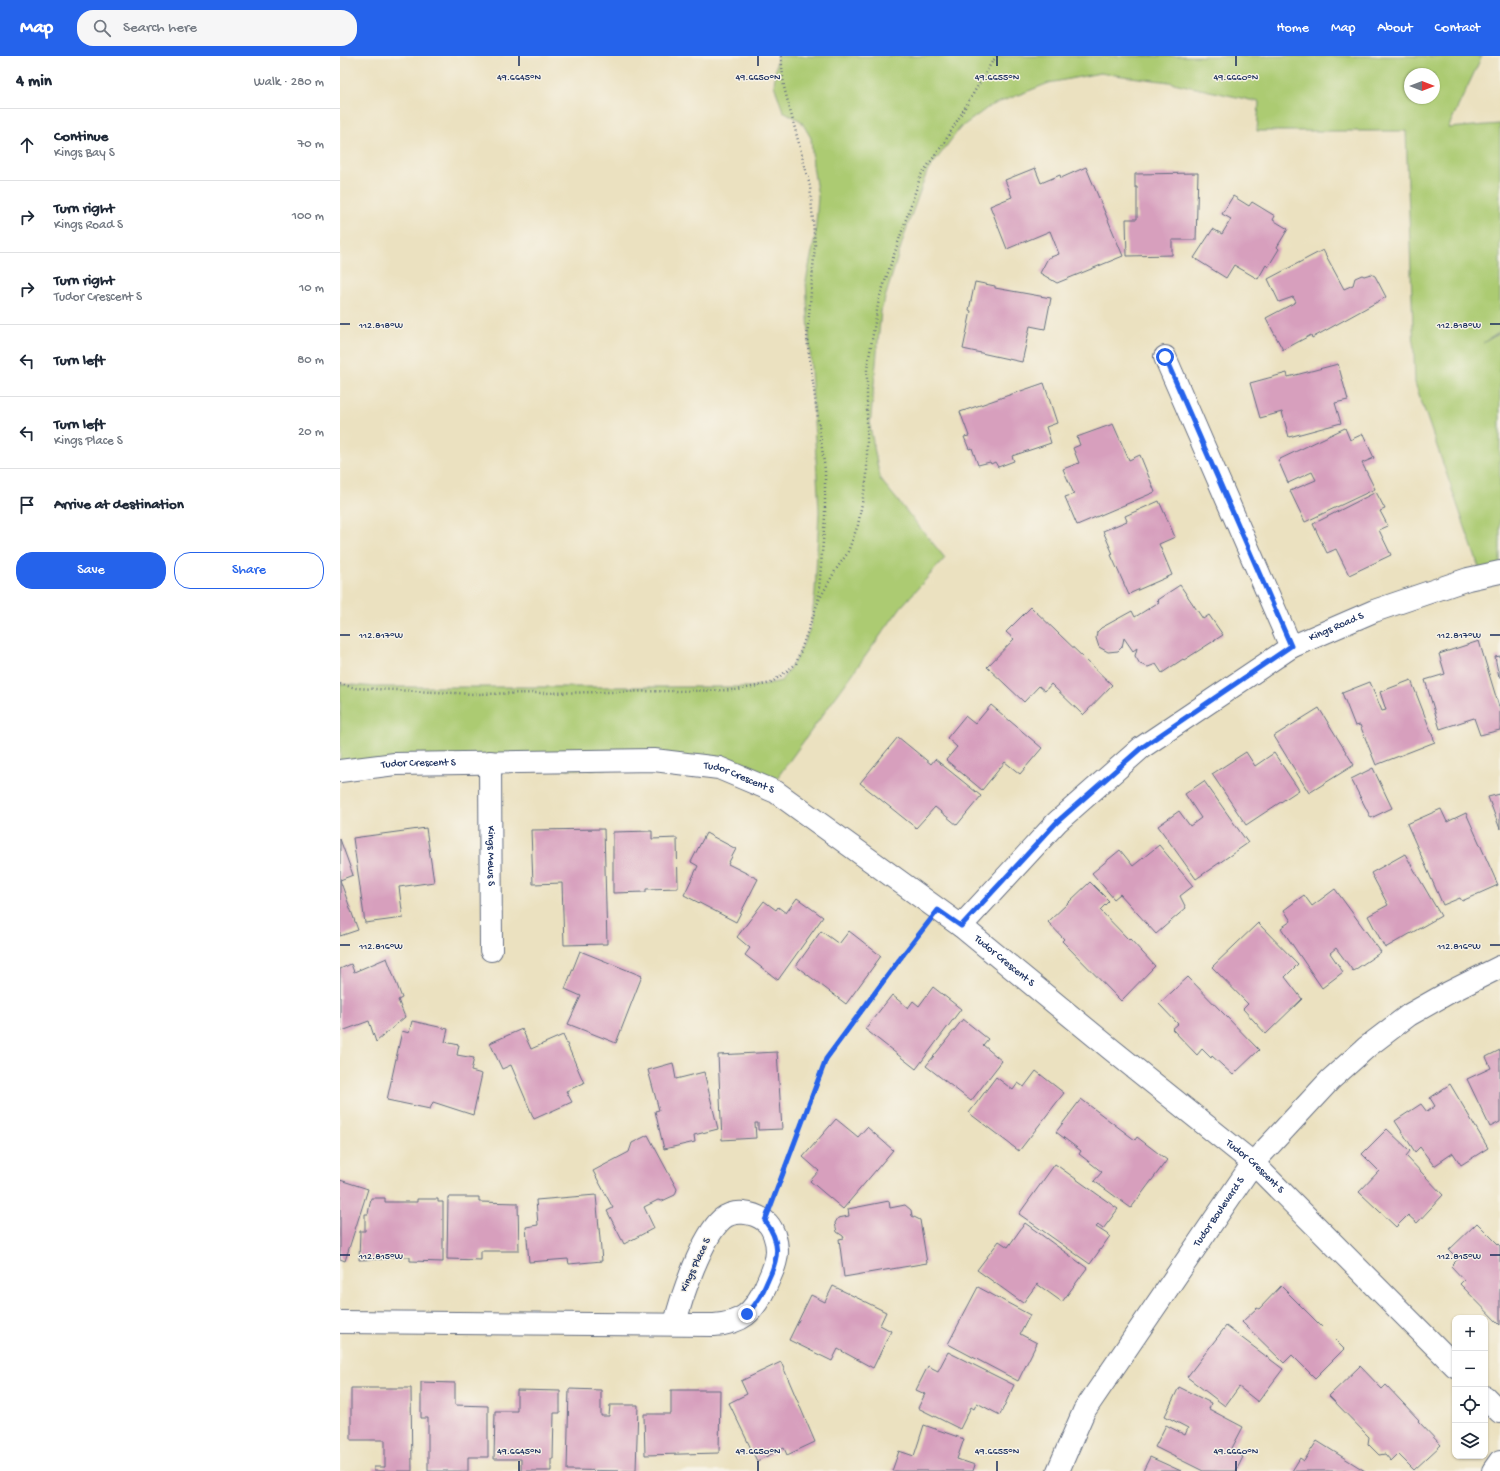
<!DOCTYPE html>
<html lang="en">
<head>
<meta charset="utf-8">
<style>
	:root { --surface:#fff; --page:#f6f6f7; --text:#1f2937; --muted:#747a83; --line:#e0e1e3; --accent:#2563eb }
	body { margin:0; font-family:"Gochi Hand",sans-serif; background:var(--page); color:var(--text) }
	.controls { position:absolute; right:12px; bottom:12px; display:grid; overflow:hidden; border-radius:8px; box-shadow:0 1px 3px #0004 }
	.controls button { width:36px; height:36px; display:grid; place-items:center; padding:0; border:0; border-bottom:1px solid var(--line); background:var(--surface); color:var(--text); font:20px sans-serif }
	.compass { position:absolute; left:1064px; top:12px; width:36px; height:36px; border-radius:50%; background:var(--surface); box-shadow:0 1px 3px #0004; rotate:90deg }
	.stop { position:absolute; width:12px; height:12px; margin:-9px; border:3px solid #2563eb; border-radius:50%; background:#fff }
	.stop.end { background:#2563eb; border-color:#fff; box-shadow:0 1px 4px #0008 }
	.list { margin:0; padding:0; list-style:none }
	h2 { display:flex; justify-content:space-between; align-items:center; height:52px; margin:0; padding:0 16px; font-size:17px }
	h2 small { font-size:13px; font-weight:400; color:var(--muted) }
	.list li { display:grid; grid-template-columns:26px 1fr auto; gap:12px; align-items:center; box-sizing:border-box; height:72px; padding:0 16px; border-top:1px solid var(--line) }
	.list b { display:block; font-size:15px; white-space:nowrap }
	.list p { margin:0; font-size:13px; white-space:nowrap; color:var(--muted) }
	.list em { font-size:13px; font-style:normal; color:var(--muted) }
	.actions { display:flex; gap:8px; padding:12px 16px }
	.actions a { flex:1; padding:9px 0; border:1px solid var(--accent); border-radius:16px; text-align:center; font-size:14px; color:var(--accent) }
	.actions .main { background:var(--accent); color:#fff }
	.icon { flex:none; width:22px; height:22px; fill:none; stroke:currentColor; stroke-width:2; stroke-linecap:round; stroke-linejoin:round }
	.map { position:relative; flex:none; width:1160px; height:1415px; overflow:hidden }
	header { display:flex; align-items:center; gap:24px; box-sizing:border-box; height:56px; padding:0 20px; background:var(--accent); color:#fff }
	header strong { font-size:19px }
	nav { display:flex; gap:22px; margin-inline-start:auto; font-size:14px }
	.search { width:280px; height:36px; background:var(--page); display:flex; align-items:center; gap:10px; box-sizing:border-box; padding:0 14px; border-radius:16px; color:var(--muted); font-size:15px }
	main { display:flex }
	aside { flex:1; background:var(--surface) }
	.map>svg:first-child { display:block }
	.green { fill:#accb72; stroke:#647d68; fill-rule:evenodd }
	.building { fill:#d79fbd }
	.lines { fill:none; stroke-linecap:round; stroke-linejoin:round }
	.minor-casing { stroke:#646d80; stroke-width:24 }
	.path { stroke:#646d80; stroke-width:2.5; stroke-dasharray:1 3; stroke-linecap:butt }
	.minor { stroke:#fff; stroke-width:22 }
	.route { stroke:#2563eb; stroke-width:5 }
	.ticks { fill:none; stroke:#1b2f5e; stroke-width:1.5 }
	.labels { text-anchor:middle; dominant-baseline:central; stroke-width:3; stroke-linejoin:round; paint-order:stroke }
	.street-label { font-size:11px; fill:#1b2f5e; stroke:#f7f3e8 }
	.ticks-label { font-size:10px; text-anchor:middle; fill:#1b2f5e; stroke:#f7f3e8; stroke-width:3; stroke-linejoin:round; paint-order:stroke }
</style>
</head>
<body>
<header>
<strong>Map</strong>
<div class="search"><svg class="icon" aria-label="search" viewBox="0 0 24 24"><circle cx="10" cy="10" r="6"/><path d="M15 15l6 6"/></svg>Search here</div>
<nav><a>Home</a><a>Map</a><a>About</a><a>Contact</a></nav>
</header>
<main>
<aside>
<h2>4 min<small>Walk · 280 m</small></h2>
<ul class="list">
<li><svg class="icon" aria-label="ahead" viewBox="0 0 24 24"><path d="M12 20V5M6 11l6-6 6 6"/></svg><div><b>Continue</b><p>Kings Bay S</p></div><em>70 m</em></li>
<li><svg class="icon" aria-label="right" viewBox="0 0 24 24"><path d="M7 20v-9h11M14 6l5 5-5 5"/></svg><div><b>Turn right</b><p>Kings Road S</p></div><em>100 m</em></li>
<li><svg class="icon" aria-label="right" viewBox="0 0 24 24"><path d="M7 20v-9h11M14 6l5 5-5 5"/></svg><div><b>Turn right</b><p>Tudor Crescent S</p></div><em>10 m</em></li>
<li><svg class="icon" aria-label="left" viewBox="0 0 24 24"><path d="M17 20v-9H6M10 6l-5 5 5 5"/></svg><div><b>Turn left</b></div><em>80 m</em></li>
<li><svg class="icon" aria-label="left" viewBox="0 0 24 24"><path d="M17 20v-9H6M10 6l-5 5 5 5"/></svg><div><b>Turn left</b><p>Kings Place S</p></div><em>20 m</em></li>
<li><svg class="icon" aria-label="arrive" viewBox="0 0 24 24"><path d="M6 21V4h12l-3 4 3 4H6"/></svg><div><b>Arrive at destination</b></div></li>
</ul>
<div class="actions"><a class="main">Save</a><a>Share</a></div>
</aside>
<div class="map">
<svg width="1160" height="1415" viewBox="0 0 1160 1415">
	<rect width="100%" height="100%" fill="#f7f3e8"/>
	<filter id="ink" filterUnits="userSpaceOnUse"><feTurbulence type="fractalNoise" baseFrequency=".025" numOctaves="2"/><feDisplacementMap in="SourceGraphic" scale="8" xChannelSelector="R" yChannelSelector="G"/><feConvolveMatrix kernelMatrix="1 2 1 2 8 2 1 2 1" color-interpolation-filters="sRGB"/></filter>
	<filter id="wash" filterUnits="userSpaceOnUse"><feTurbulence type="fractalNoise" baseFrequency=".012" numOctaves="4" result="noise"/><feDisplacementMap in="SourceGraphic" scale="16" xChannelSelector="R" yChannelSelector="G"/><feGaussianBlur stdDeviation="0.9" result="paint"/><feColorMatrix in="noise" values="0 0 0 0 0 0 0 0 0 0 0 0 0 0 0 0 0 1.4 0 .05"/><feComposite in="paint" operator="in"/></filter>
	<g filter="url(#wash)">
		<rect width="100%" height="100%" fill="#ebe1c0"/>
		<!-- green -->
		<path class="green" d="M437,0H1142L1108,72L1160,68V276L1143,287L1160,277V516L1142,520L1075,327L1066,75H917L919,46L829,26L760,17L709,27L650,50L620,72L587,116L567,171L541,255L530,370L540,423L605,502L561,551L429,733L379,712L0,715V628L36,631H412L441,625L457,602L471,570L475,536L479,455L466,225L475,181L478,141L473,110L471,82L461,65L443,55L434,29ZM1070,18H1094V42H1070Z"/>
		<g id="blocks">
			<!-- building -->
			<path class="building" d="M746,111L783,200L717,227L700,217L708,202L719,198L710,175L667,193L650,150L672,141L665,124L695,112L701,127L720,119L721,122Z
				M858,117L856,184H832V199L787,200L786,163H797V131H795V118Z
				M893,140L909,150L912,146L935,160L933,164L948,173L937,191L939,193L928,211L926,209L918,223L894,209L886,222L854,202L873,173L882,178L891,163L882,158Z
				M983,194L1004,233L1013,229L1015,222L1022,219L1024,220L1031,218L1035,220L1046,241L972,282L971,279L943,294L926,262L956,246L953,241L939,246L928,223Z
				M635,226L655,230V232L711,242L705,273L690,270L682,306L623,293L631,255L629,254Z
				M998,308L1008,344L995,347L1001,367L949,381L942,356L920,362L910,327L947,317L948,321Z
				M704,327L717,367L706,371L711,387L672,400L674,405L658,411L655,406L651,408L650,406L638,409L632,392L629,393L624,381L629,380L620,356Z
				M773,368L789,404L800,399L815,436L737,469L725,441L734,438L723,413L739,407L733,392L740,389L737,381Z
				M1005,372L1010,384L1023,378L1034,402L1022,407L1035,433L965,466L950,435L976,424L972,416L948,427L938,404Z
				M1036,436L1045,453L1040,455L1048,470L1039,474L1051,499L1009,519L996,493L987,497L973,468Z
				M819,445L835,481L819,488L832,519L791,537L789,539L771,499L773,498L763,475L787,465L785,460Z
				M840,529L863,563L869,559L883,579L844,604L843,603L822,617L816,608L808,611L800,608L795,600L797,592L793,595L784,582L782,591L778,595L768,596L759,591L756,582L757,576L761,572L792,555L795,561L819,546L817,544Z
				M691,551L772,629L743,659L711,628L705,635L699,630L684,646L647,611L674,583L666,576Z
				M1139,585L1160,654V674L1140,679L1134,662L1100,673L1085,624L1105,618L1099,598Z
				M1160,600V621H1159L1155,601Z
				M1071,624L1095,686L1036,709L1020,669L1015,670L1002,637L1030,626L1042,655L1046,654L1040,636Z
				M651,649L702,692L680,718L665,706L642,734L606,704L617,691L607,682L625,660L635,668Z
				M979,652L1014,709L969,737L934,680Z
				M558,681L591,708L595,703L641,740L617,769L595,751L576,772L520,727Z
				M906,696L915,710L934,697L959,734L906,769L872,718Z
				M1033,712L1052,752L1031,762L1011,723Z
				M864,725L908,787L856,823L818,770L839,755L850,770L861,762L845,738Z
				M1160,738V773L1148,741Z
				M1101,753L1107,766L1126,757L1158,829L1122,845L1120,842L1103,849L1067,768Z
				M86,772L94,826L59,831L63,862L25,867L13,782Z
				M264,773L267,888L224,889L222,827L193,828L191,774Z
				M312,775V783L337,782L338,832L306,833V836L273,837V776Z
				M366,777L396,793L388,808L418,823L396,866L344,839L358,810L351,806Z
				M0,783L13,819L0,824L18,874L0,880Z
				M819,789L853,830L840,840L846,852L816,878L780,838L774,843L752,817L780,794L793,810Z
				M1065,798L1101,860L1045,892L1028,860L1048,849L1031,817Z
				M750,826L769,845L760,854L789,884L790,883L815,910L781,945L722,885L724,883L708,866Z
				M995,833L1041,896L1013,915L996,892L990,897L1003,916L982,932L941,872L951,865L944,854L964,839L972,850Z
				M457,842L483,861L438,924L405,899L410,892L397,881L424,845L436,854L438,851L446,857Z
				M918,867L958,908L945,921L962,943L926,978L903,953L908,948L872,911Z
				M481,875L499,888L509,875L541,900L506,948L456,910Z
				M240,895L302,920L276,987L228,968L241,940L225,933Z
				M47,902L62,942L58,944L65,961L36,986L29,965L2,975L0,970V913L11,908L14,916Z
				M848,921L919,994L893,1019L872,1000L871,1002L862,993L857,999L832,973L838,968L819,948Z
				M593,931L621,953L576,1013L525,973L552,939L568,952L573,945L579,950Z
				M623,963L648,983L643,989L662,1005L631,1045L586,1010Z
				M72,965L108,973L105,986L119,989L117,999L134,1002L131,1015L142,1018L133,1059L93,1046L90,1053L47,1044L62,975L69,977Z
				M182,973L191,993L223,979L244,1027L226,1035L232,1046L194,1063L171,1009L162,1013L150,987Z
				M1160,994V1066L1150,1071L1127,1023L1151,1012L1146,1001Z
				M437,996L442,1073L418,1074V1067H415L416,1082L382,1084L378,999Z
				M333,1007L336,1023L364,1016L378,1073L354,1079L355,1086L324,1093L315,1055L319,1054L308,1014Z
				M696,1015L724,1037L679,1095L629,1057L656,1021L673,1034L678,1027L684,1031Z
				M1110,1028L1148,1092L1121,1109L1113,1097L1094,1110L1080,1091L1075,1096L1055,1065L1081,1048L1087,1056L1095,1050L1090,1042Z
				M741,1043L795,1084L797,1081L827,1104L791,1152L754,1125L762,1116L739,1098L741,1095L716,1076Z
				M496,1063L518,1081L527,1071L553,1094L503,1153L470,1125L479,1115L463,1101Z
				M1047,1073L1070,1095L1066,1100L1103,1139L1077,1167L1068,1159L1056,1171L1019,1136L1039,1115L1022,1098Z
				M308,1079L337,1133L335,1139L322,1145L318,1144L304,1151L314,1172L284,1188L267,1155L273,1152L253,1115L289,1096L292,1087Z
				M715,1108L778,1153L763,1173L758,1169L756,1171L770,1180L750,1208L679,1158Z
				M0,1124L28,1133L5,1205L0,1203Z
				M256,1139L262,1205L229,1208L228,1203L189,1206L186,1171L198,1169L196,1144Z
				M108,1141H139V1146L178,1147L179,1195H141V1204L107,1203Z
				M31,1142H45V1146H77V1143H98V1146H103V1206L70,1205V1201H47V1203L19,1204L20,1175H25V1158H28Z
				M549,1145L550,1152L565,1149L571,1154L572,1160L580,1164L587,1207L504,1221L499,1183L504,1182L503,1180L497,1176L495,1167L498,1162L509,1160L508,1153Z
				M685,1167L747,1212L722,1246L697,1228L683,1247L637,1214L659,1185L668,1191Z
				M1137,1167L1160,1190V1269L1120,1228L1124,1224L1111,1210L1118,1203L1109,1194Z
				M493,1230L546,1256L540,1269L551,1275L533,1312L498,1293L492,1305L449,1284L471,1239L485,1246Z
				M941,1230L1004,1293L975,1322L952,1299L944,1307L902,1266L917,1252L919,1253Z
				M638,1231L690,1259L680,1278L697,1287L678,1325L608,1288Z
				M886,1270L943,1313L918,1346L899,1331L885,1350L847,1321Z
				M608,1296L674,1329L660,1359L637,1347L634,1353L631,1351L620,1373L578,1352L585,1338L576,1334L588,1310L598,1315Z
				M441,1306L475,1386L447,1399L444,1392L417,1405L389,1347L407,1338L401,1325Z
				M1020,1310L1042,1333L1046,1329L1079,1364L1078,1365L1101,1389L1074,1414L1058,1398L1051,1405L1045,1398L1039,1399L1028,1388L1029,1381L989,1340Z
				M81,1326L115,1327V1349L148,1350V1401H128V1415H88V1362H81Z
				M839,1331L871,1347L869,1353L903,1371L891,1394L903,1401L896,1415H863L815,1391L826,1369L845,1379L848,1372L825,1360Z
				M11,1332H71L72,1415H34V1411H45V1384H11Z
				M229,1333L261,1334V1360H269L270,1349H298L296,1415L227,1414Z
				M177,1334L220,1335V1357H214L213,1403H211V1415H181V1403H154L155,1355H177Z
				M331,1334H380L379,1397L305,1399L304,1358H331Z
				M584,1369L624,1383L617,1403L635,1409L633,1415H552L559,1395L574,1400Z
				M977,1385L1025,1415H952L960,1402L964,1405Z
				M810,1401L841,1415H803Z"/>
		</g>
	</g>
	<g filter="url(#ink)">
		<use href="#blocks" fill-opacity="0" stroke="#646d80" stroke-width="1"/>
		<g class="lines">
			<!-- minor casing -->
			<g class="minor-casing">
				<g id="minor">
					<path d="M825,301L951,591"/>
					<path id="s1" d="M150,706L151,894"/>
					<path id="s2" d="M0,715L55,708L314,704L379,712L436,736L621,870L772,994L913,1107L1115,1310"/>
					<path id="s3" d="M621,870L717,766L801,692L951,591L1034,555L1128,523L1160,516"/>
					<path d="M0,1266L374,1269C402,1267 413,1257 425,1232C430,1220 437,1208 437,1195C437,1185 433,1171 425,1165C413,1156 394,1153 382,1163C362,1181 341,1241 335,1268"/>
					<path d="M1145,1341L1160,1356"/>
					<path id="s4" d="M718,1415L744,1355L913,1107L990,1024L1027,991L1069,959L1106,938L1160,911"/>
					<path d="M1153,1415L1160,1405"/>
				</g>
			</g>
			<!-- path -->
			<path class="path" d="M479,544L495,515L507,498L518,469L527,420V313L539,243L581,119L604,87L652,6L657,0
				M0,628L16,632L134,638L398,634L431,627L456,608L478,546L485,461V414L467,283L475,189L470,130L444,31L441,0
				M434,1140L486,1003L582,874"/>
			<!-- minor -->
			<use href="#minor" class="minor"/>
		</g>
	</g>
	<g class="lines" filter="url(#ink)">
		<!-- route -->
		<path class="route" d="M407,1258C418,1246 422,1238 428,1224C439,1201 441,1186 425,1165L486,1003L559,904L598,854L621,870L717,766L801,692L951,590L825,301"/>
	</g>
	<!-- ticks -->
	<path class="ticks" d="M179,0V10M418,0V10M657,0V10M896,0V10M0,268H10M1150,268H1160M0,579H10M1150,579H1160M0,889H10M1150,889H1160M0,1199H10M1150,1199H1160M179,1405V1415M418,1405V1415M657,1405V1415M896,1405V1415"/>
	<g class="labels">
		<!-- street labels -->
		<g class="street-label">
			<text stroke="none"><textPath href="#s3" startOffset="484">Kings Road S</textPath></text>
			<text stroke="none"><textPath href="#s2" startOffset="79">Tudor Crescent S</textPath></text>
			<text stroke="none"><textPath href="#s2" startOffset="402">Tudor Crescent S</textPath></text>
			<text stroke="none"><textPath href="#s1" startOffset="94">Kings Mews S</textPath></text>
			<text stroke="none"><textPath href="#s2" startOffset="726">Tudor Crescent S</textPath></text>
			<text stroke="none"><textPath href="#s2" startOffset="1050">Tudor Crescent S</textPath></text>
			<text stroke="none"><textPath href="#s4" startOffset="306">Tudor Boulevard S</textPath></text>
			<text transform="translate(356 1209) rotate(-65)">Kings Place S</text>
		</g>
	</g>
	<g class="ticks-label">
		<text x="179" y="24">49.6645°N</text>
		<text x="418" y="24">49.6650°N</text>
		<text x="657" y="24">49.6655°N</text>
		<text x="896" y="24">49.6660°N</text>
		<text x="1119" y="272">112.818°W</text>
		<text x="41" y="272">112.818°W</text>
		<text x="1119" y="582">112.817°W</text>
		<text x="41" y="582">112.817°W</text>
		<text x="1119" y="893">112.816°W</text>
		<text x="41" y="893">112.816°W</text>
		<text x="41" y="1203">112.815°W</text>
		<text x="1119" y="1203">112.815°W</text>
		<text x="179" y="1398">49.6645°N</text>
		<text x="418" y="1398">49.6650°N</text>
		<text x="657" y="1398">49.6655°N</text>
		<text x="896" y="1398">49.6660°N</text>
	</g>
</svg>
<div class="controls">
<button>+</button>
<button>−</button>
<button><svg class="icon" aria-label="locate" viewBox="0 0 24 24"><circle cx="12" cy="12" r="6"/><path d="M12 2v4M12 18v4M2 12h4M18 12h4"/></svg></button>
<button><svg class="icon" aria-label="layers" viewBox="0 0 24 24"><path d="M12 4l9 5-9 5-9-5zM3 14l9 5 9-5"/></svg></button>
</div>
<svg class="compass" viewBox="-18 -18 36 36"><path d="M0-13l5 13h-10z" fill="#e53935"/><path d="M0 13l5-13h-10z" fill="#747a83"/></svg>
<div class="stop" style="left:825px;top:301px"></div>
<div class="stop end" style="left:407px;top:1258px"></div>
</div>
</main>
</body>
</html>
